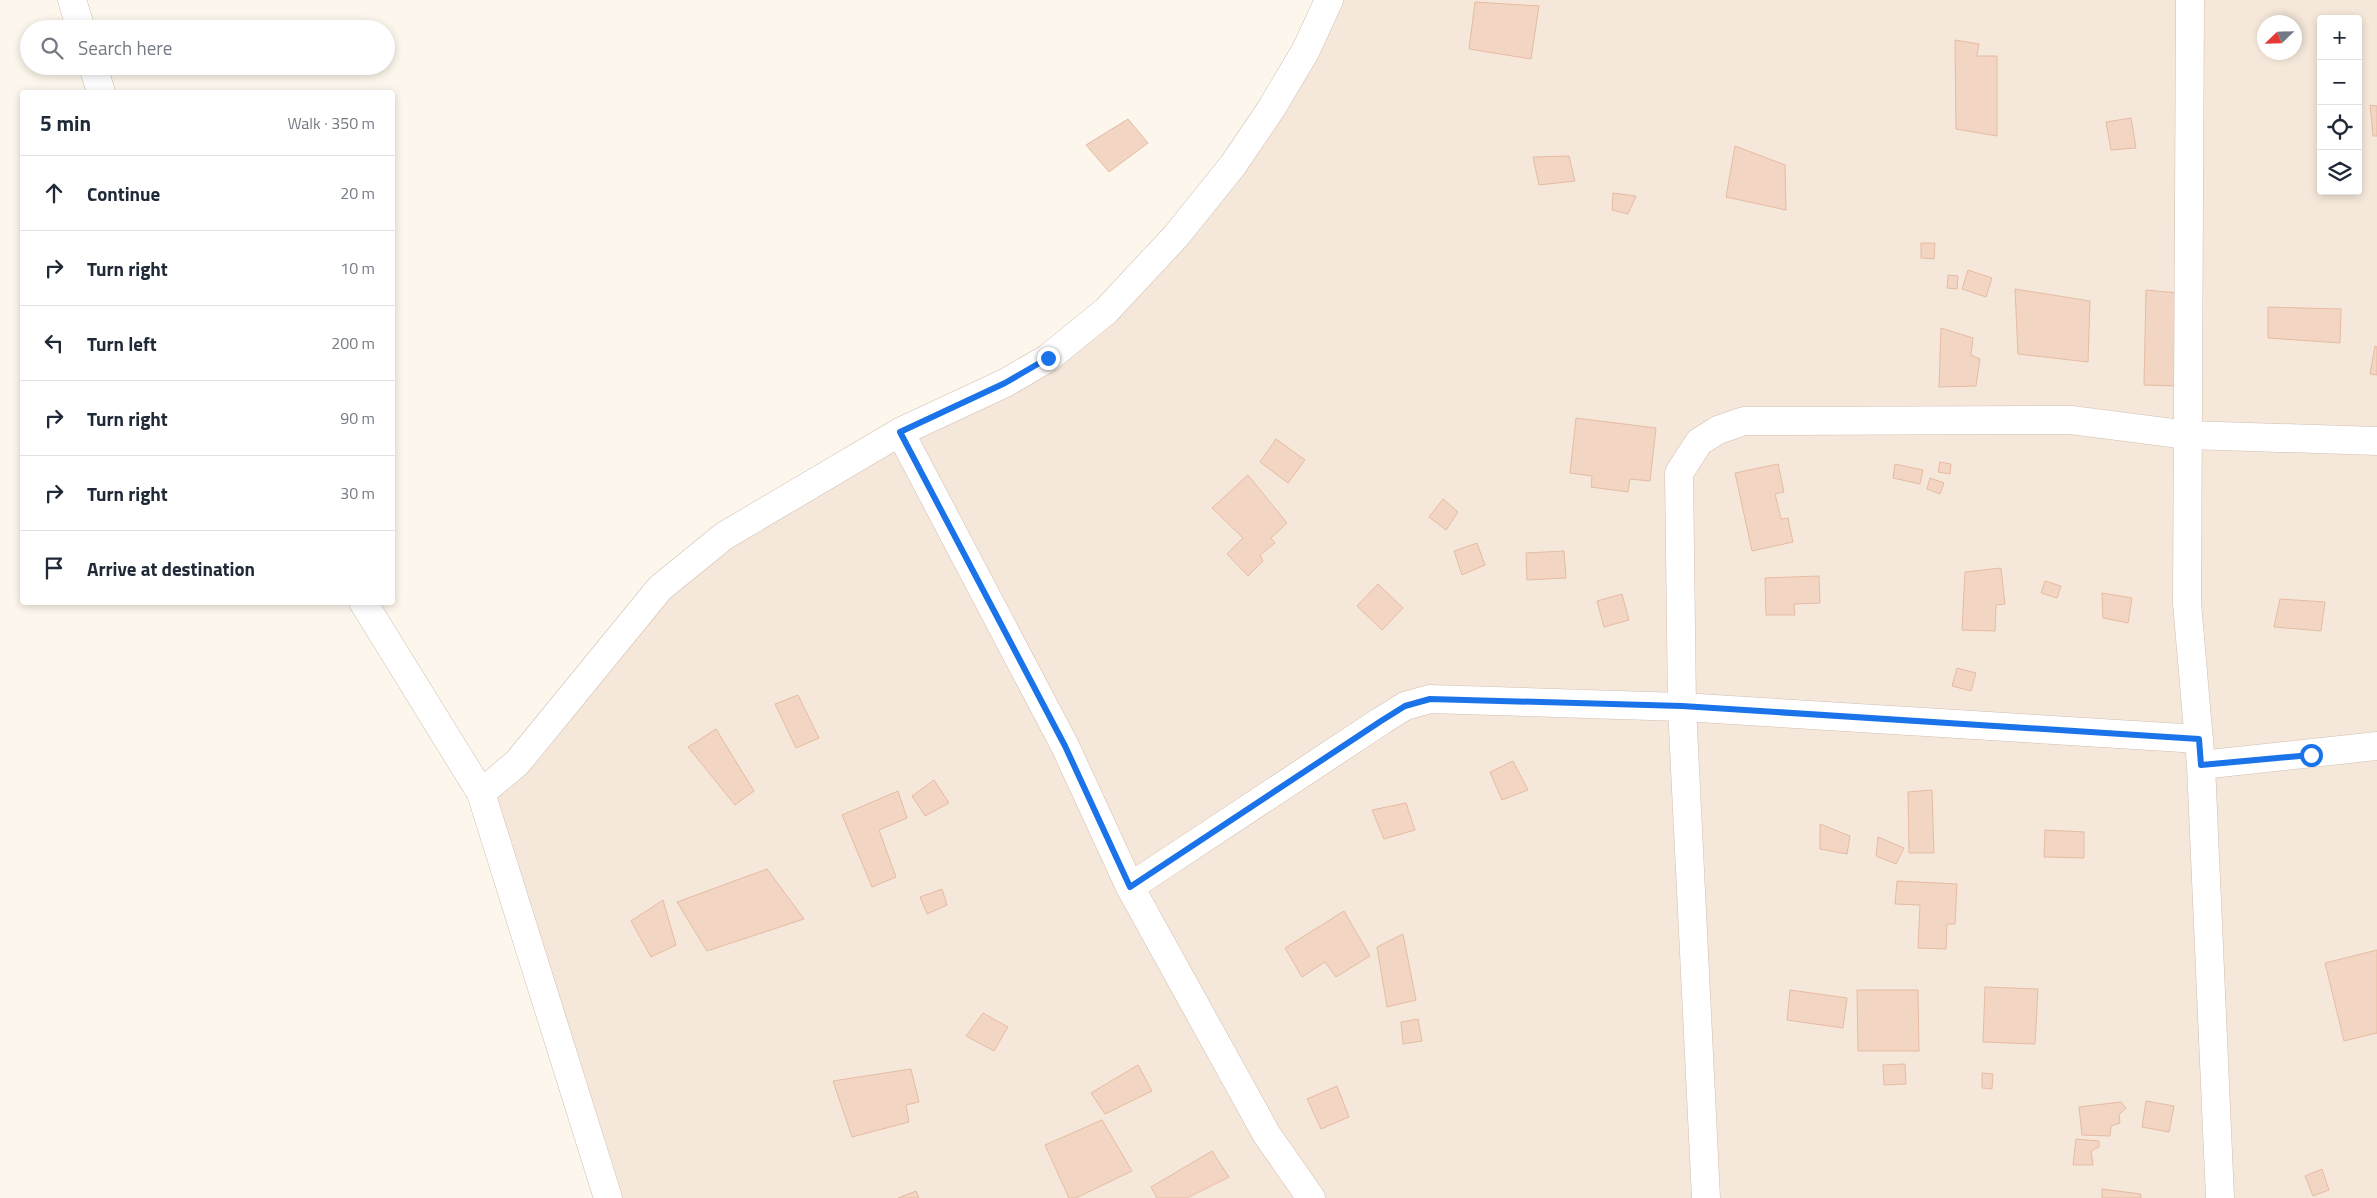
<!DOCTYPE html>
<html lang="en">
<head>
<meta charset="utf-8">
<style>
	:root { --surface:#fff; --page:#f2f2f3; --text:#1f2937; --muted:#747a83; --line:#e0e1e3 }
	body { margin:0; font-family:"Titillium Web",sans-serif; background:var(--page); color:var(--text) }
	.controls { position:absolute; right:15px; top:15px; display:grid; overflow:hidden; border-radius:5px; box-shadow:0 2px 8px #0003 }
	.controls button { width:45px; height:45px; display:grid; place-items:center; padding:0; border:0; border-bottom:1px solid var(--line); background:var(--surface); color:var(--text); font:25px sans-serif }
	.compass { position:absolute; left:2257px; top:15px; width:45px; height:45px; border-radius:50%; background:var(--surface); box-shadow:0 2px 8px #0003; rotate:247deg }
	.stop { position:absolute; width:15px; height:15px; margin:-11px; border:4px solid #1a73e8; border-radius:50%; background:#fff }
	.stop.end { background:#1a73e8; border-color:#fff; box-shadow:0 1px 5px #0008 }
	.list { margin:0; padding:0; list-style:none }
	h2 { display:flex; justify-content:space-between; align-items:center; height:65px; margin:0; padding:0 20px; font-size:21px }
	h2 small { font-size:16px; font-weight:400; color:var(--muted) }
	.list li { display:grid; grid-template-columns:32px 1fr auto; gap:15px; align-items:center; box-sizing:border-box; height:75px; padding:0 20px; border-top:1px solid var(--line) }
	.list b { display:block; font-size:19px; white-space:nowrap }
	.list em { font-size:16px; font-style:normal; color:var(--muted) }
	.icon { flex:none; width:28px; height:28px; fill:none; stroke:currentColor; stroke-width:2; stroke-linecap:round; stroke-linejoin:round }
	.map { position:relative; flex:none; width:2377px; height:1198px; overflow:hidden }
	.search { position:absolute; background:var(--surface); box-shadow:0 2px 8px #0003; left:20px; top:20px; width:375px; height:55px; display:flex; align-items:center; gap:12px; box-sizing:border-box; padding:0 18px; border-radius:28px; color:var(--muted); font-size:19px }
	.panel { position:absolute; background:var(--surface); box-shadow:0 2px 8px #0003; left:20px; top:90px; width:375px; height:515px; border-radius:5px }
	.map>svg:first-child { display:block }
	.residential { fill:#f5e8da; fill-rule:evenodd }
	.building { fill:#f3d5c3; stroke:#e6bba3 }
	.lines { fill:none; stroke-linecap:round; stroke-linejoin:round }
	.minor-casing { stroke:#d1beb0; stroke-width:29 }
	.minor { stroke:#fff; stroke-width:28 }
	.route { stroke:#1a73e8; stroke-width:6 }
</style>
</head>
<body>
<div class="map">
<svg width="2377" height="1198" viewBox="0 0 2377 1198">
	<rect width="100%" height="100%" fill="#fdf6ec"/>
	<!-- residential -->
	<path class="residential" d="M1329,0H2377V1198H608L481,793L660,588L1005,383L1176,236ZM2321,19H2358V191H2321ZM2264,22H2294V52H2264Z"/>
	<!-- building -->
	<path class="building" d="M1475,2L1539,6L1531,59L1469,49Z
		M1955,40L1979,44L1977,56H1997V136L1956,129Z
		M2370,105L2377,106V136H2373Z
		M2131,118L2136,148L2111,150L2106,122Z
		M1128,119L1148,143L1109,172L1086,145Z
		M1735,146L1785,165L1786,210L1726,197Z
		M1569,156L1575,181L1539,185L1533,157Z
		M1613,193L1636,196L1628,214L1612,210Z
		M1921,243H1935L1934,259L1921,258Z
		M1968,270L1992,278L1986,297L1962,289Z
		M1948,275L1958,276L1957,289L1947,288Z
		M2015,289L2090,301L2088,362L2018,354Z
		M2146,290L2178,293L2180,386L2144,385Z
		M2268,307L2341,309L2340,343L2268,338Z
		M1941,328L1973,338L1971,355L1980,359L1976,386L1939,387Z
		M2375,346L2377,347V375L2370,374Z
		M1576,418L1656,428L1650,481L1630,479L1628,492L1591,487L1592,476L1570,473Z
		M1276,439L1305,460L1288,483L1260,462Z
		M1940,462L1951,464L1950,474L1938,472Z
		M1778,464L1784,492L1775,494L1781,519L1788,518L1793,542L1752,551L1735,473Z
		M1895,464L1923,470L1920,484L1893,478Z
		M1248,475L1287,523L1271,538L1275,543L1260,555L1263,561L1248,576L1227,554L1243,538L1212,508Z
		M1930,478L1944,483L1940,494L1927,489Z
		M1443,499L1458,512L1446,530L1429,517Z
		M1477,543L1485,565L1462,575L1454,551Z
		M1564,551L1566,578L1527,580L1526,553Z
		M2001,568L2005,604L1996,605L1995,631L1962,630L1965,572Z
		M1819,576L1820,603L1794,604L1795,615H1766L1765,578Z
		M2045,581L2061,586L2057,598L2041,593Z
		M1378,584L1403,608L1382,630L1357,606Z
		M2102,593L2132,598L2128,623L2103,618Z
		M1622,594L1629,620L1604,627L1597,601Z
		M2280,599L2325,602L2321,631L2274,627Z
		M1957,668L1976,673L1971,691L1952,686Z
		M798,695L819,738L796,748L775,704Z
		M716,729L754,791L735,805L688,747Z
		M1513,761L1528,790L1502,800L1490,772Z
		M934,780L949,803L925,816L912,796Z
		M1932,790L1934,853H1909L1908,792Z
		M898,791L907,818L879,830L896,877L872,887L842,815Z
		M1406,803L1415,830L1384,839L1372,810Z
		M1820,824L1850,836L1847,854L1820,849Z
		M2045,830L2084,832V858L2044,857Z
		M1878,837L1904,848L1896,864L1876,856Z
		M767,869L804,919L707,951L677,902Z
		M1897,881L1957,884L1955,924H1947L1946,949L1918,948L1920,905L1895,904Z
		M942,889L947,905L927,914L920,897Z
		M663,900L676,945L651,957L631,921Z
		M1344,911L1370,956L1336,977L1325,962L1302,977L1285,948Z
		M1403,934L1416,1000L1387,1007L1377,947Z
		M2377,950V1033L2344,1041L2325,963Z
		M1985,987L2038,989L2035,1044L1983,1042Z
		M1790,990L1847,998L1843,1028L1787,1020Z
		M1857,990H1918L1919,1051H1858Z
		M983,1013L1008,1027L994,1051L966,1036Z
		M1418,1019L1422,1041L1403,1044L1401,1022Z
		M1905,1064L1906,1084L1884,1085L1883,1065Z
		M1138,1065L1152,1091L1105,1114L1091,1093Z
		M911,1069L919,1102L906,1105L909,1122L852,1137L833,1081Z
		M1982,1073L1993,1074L1992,1089L1982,1088Z
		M1337,1086L1349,1117L1321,1129L1307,1099Z
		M2146,1101L2174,1106L2169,1132L2142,1127Z
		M2121,1102L2126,1108L2119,1115L2120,1123L2111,1126L2110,1136L2082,1135L2079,1107Z
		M1102,1120L1132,1171L1076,1198H1069L1045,1145Z
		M2076,1139L2099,1141V1147L2091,1151L2093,1165H2073Z
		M1212,1151L1229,1177L1187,1198H1157L1151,1187Z
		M2322,1169L2329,1190L2313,1196L2305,1176Z
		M2102,1189L2141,1194V1198H2102Z
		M916,1191L919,1198H898Z"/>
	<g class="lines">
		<!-- minor casing -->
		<g class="minor-casing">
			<path id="minor" d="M72,0L81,29
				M2190,0L2187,603L2201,765L2220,1198
				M93,66L101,92
				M900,432L1065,746L1130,887L1267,1135L1311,1198
				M363,602L481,793L608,1198
				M2201,765L2377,746
				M481,793L517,763L660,588L724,536L900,432L1005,383L1048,358L1106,311L1176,236L1233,165L1271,109L1306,50L1329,0
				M1130,887L1381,721L1405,706L1430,699L1682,707L2199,739
				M1706,1198L1682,707L1679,473L1699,442L1718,430L1744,421L2071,420L2188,435L2377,441"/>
		</g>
		<!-- minor -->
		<use href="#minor" class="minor"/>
	</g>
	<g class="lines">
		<!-- route -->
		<path class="route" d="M1048,358L1005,383L900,432L1065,746L1130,887L1381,721L1405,706L1430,699L1682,706L2199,739L2201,765L2311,755"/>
	</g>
</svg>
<div class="controls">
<button>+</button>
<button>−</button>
<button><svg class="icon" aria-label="locate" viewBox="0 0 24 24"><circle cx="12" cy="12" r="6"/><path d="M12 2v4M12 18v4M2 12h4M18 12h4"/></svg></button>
<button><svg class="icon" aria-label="layers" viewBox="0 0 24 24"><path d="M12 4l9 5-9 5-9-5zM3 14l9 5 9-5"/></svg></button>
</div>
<svg class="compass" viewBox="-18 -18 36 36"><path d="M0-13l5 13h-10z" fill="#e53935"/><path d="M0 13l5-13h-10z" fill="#747a83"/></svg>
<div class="stop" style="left:2311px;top:755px"></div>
<div class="stop end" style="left:1048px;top:358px"></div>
<div class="search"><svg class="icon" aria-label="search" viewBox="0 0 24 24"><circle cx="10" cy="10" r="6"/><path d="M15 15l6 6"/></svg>Search here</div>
<section class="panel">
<h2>5 min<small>Walk · 350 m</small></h2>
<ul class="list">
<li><svg class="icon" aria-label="ahead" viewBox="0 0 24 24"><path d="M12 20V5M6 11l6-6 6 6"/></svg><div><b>Continue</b></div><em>20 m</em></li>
<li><svg class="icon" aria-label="right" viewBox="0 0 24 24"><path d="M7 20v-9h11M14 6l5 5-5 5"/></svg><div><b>Turn right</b></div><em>10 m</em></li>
<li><svg class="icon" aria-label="left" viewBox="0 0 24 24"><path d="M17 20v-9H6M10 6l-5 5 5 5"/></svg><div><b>Turn left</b></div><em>200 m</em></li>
<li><svg class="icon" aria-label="right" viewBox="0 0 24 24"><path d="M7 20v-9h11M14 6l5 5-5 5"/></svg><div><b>Turn right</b></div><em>90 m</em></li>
<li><svg class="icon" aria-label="right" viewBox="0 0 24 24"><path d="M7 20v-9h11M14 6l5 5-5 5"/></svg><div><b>Turn right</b></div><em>30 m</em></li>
<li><svg class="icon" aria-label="arrive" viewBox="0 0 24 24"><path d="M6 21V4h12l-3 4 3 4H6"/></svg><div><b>Arrive at destination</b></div></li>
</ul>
</section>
</div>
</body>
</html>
